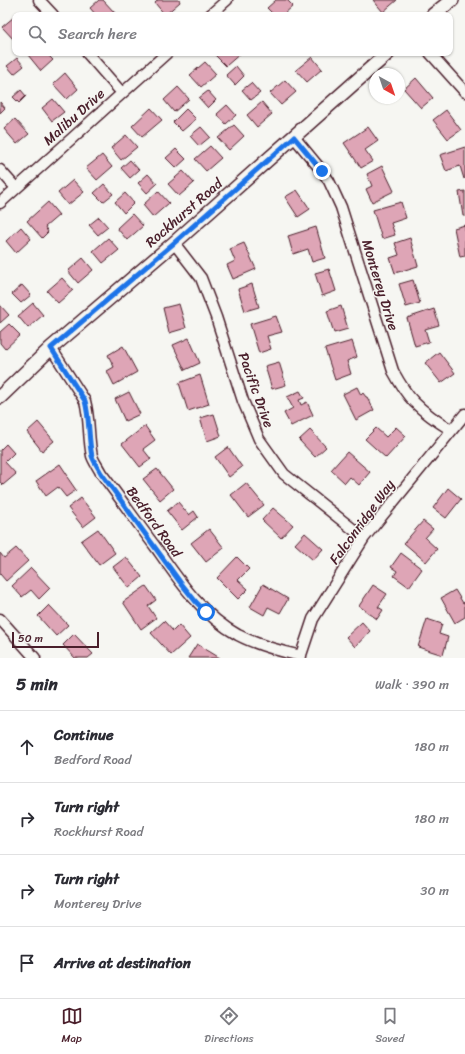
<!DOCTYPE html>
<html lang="en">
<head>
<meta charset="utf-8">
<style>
	:root { --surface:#fff; --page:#f7f7f7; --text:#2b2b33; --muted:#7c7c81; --line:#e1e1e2; --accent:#4a1f2b }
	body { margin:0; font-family:Sriracha,sans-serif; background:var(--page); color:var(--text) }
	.compass { position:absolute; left:369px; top:68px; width:36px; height:36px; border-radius:50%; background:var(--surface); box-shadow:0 1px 3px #0004; rotate:140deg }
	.scale { position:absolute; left:12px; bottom:10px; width:87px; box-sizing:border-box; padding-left:4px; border:2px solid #4a1f2b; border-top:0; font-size:11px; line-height:14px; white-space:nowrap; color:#4a1f2b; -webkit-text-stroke:3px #f6f6f2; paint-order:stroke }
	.stop { position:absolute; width:12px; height:12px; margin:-9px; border:3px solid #1a73e8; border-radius:50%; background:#fff }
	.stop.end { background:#1a73e8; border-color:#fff; box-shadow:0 1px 4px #0008 }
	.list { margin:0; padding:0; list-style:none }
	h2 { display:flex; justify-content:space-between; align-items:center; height:52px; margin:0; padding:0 16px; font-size:17px }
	h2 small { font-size:13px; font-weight:400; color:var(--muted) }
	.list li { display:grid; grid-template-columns:26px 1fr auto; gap:12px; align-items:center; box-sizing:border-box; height:72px; padding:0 16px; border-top:1px solid var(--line) }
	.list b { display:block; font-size:15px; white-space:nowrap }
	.list p { margin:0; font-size:13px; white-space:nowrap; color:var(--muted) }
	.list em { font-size:13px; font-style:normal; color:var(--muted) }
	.icon { flex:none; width:22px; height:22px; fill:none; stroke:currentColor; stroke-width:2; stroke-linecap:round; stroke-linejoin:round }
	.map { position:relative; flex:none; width:465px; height:658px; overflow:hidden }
	.search { position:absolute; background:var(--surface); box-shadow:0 1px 3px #0004; left:12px; right:12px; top:12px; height:44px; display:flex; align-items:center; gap:10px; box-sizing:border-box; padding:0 14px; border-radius:8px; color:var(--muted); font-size:15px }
	.sheet { height:340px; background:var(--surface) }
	nav { display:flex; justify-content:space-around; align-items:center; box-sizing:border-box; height:56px; border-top:1px solid var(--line); background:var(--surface); font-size:11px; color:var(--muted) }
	nav a { display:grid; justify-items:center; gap:2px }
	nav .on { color:var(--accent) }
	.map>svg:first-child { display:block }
	.building { fill:#dea5b6; stroke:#4a1f2b }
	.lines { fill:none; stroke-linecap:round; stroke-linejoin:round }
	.minor-casing { stroke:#4a1f2b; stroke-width:13 }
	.tertiary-casing { stroke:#4a1f2b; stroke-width:16 }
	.minor { stroke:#f6f6f2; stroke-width:10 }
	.tertiary { stroke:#f6f6f2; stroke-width:13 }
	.route { stroke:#1a73e8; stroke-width:5 }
	.labels { text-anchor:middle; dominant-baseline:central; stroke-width:3; stroke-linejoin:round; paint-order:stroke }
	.street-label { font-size:14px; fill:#4a1f2b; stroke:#f6f6f2 }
</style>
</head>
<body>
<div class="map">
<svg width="465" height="658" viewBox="0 0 465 658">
	<rect width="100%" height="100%" fill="#f6f6f2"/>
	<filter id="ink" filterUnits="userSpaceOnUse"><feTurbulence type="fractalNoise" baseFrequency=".025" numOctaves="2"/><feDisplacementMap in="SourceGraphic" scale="8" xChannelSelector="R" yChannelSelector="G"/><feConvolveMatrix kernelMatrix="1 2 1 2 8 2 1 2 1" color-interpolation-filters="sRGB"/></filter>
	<g filter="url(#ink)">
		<!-- building -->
		<path class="building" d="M99,0H103L115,13L113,15H96L90,8Z
			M158,0H179L180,2L165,15L155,3Z
			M276,0H287L293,6L283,15H274L267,8Z
			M373,0H397L383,12Z
			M14,17L15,18V41L2,27Z
			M30,53H46L53,60L41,71L28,55Z
			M217,53H241L226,66L215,55Z
			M312,57L322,69L307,82L296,70Z
			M17,58L24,66L14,74L7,66Z
			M205,62L216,74L201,87L190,75Z
			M236,66L244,76L235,85L226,75Z
			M65,73L78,89L67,99L53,84Z
			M416,78L433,98L421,108L404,89Z
			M285,80L296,92L281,105L270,93Z
			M251,83L260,93L251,100L242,90Z
			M178,87L189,99L174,112L164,100Z
			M21,90L26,96L19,103L13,97Z
			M208,91L216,100L208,108L199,98Z
			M53,99L64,112L52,121L42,108Z
			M0,102L5,108L0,113Z
			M262,102L272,114L257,127L247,115Z
			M227,105L236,115L226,124L217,114Z
			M151,108L162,120L142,137L132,126Z
			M186,109L196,119L182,131L173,122Z
			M446,110L461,130L448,139L433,120Z
			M15,119L29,134L17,144L4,129Z
			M234,125L244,136L229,150L218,138Z
			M201,127L210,137L199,146L190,136Z
			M368,127L378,141L365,150L373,161L361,168L344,143Z
			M126,135L137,147L121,160L111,148Z
			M210,146L221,158L206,171L195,159Z
			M465,147V178L464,179L460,166L446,171L440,155Z
			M176,149L186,159L176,168L166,158Z
			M102,155L112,167L97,180L86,168Z
			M130,160L139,170L130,178L121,168Z
			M382,166L394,191L372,202L366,189L372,186L367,174Z
			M183,171L194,183L179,196L168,184Z
			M148,174L157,184L147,193L138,183Z
			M73,180L84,192L68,205L58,193Z
			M104,184L113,194L103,202L94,193Z
			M297,190L310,209L298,217L285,197Z
			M158,191L169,203L153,217L143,205Z
			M465,191V216H463L459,192Z
			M125,193L134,203L124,213L115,202Z
			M48,202L59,215L45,227L48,232L42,238L27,221Z
			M401,202L406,218L391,223L395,235L382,239L373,210Z
			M132,214L143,226L127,240L117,228Z
			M99,217L108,227L98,235L89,225Z
			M465,225V256L460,257L454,228Z
			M21,227L31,239L16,253L6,241Z
			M316,227L325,258L312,262L308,249L293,254L288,236Z
			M108,238L119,250L103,263L93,251Z
			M410,238L418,266L395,273L390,258L399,255L395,243Z
			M244,243L256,269L233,279L227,265L235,261L230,249Z
			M83,258L93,270L78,283L68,271Z
			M329,269L336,291L322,296L315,273Z
			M62,278L73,290L58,303L47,291Z
			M413,280L420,303L406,307L399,284Z
			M252,284L259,307L245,311L238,289Z
			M22,285L31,295L21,303L12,294Z
			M33,303L43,315L28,328L18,316Z
			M179,304L186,328L169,333L163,308Z
			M0,305L9,315L0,323Z
			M341,306L348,329L334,333L327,311Z
			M434,309L439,325L425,329L429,342L415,346L407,318Z
			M276,316L282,332L267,336L271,349L259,353L250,324Z
			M9,324L20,335L5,349L0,343V332Z
			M189,338L200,363L185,370L173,345Z
			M352,341L357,357L347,361L351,374L335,380L325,349Z
			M123,346L137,372L114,385L107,371L114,367L108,355Z
			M439,352L455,373L441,383L425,363Z
			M279,362L286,385L272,389L265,366Z
			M200,375L209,404L188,411L179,383Z
			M357,387L361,395L363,393L366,397H367L374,410L356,420L343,394Z
			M300,391L304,398L299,400L301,405L307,402L313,415L291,426L284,413L293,408L287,397Z
			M129,392L140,414L125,421L115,399Z
			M214,414L221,436L207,441L200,418Z
			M38,422L54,441L42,451L27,432Z
			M145,426L155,440L143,449L151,459L140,467L122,444Z
			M396,427L406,436L386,458L365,439L376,428L386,437Z
			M310,430L326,447L315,457L299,440Z
			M6,444L14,453L5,462L16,474L3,485L0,482V450Z
			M228,447L242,467L229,477L215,457Z
			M347,452L370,472L359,485L350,477L345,483L331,470Z
			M60,464L68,476L67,477L76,490L66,497L58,487L46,496L36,481Z
			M157,469L173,489L160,500L143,479Z
			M246,483L264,505L248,517L231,495Z
			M448,488L461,499L446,518L433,508Z
			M81,498L96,517L83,527L68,508Z
			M178,502L189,515L194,511L198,517L182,530L167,511Z
			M273,508L293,525L281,538L262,520Z
			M423,521L433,529L425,538L437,549L426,562L404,543Z
			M98,529L115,553L99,565L81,541Z
			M209,529L224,548L206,562L191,543Z
			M305,533L323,549L313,560L295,544Z
			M16,548L28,561L6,581L0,574V553L4,558Z
			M401,553L422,569L409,587L394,576L397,571L391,567Z
			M126,557L142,577L129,588L113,567Z
			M237,557L249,569L238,580L248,589L238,599L217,578Z
			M31,568L50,588L39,599L31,590L22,597L12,586Z
			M263,584L288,599L280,613L268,607L264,615L250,607Z
			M373,585L387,594L378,607L383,610L377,619L359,606Z
			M146,586L156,600L148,606L156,618L141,629L123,602Z
			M455,590L463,603L465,602V617L455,623L441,598Z
			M49,605L68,625L56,636L38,616Z
			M427,619L442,624L439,634L448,637L443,655L418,647Z
			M164,621L173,631L179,625L190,638L171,655L151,633Z
			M362,622L370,631L355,647L346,637Z
			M74,634L93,654L88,658H75L63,645Z
			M197,644L220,658H188Z"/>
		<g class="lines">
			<!-- minor casing -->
			<g class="minor-casing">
				<path id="minor" d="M39,0L53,15
					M210,15L227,0
					M87,53L122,93
					M430,53L465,92
					M294,137L322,171L329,181L341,207L393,371C399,382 405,393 414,402C425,413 438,422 451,430
					M0,170L16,188
					M0,203L167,53
					M174,243L201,278L216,317L243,401L259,439L284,474L364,538
					M51,348L85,401C90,419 88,438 92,456C94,462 98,467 101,473C120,498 138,524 157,549C180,582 202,615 238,635C257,645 279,651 301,656
					M0,619L35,658
					M300,658L313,619L364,538L465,414"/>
			</g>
			<!-- tertiary casing -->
			<g class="tertiary-casing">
				<path id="tertiary" d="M433,15L452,0
					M0,397L51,348L174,243L388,53"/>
			</g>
			<!-- minor -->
			<use href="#minor" class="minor"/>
			<!-- tertiary -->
			<use href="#tertiary" class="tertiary"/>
		</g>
	</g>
	<g class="lines" filter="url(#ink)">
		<!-- route -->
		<path class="route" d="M206,612L196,602L180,582L101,473C98,467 94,462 92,456C88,438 90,419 85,401L51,348L174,243L294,137L322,171"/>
	</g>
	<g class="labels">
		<!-- street labels -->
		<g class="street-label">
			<text transform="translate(74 117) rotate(-42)">Malibu Drive</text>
			<text transform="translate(184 213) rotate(-41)">Rockhurst Road</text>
			<text transform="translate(380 285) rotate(73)">Monterey Drive</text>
			<text transform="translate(256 390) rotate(70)">Pacific Drive</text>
			<text transform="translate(154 522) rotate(54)">Bedford Road</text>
			<text transform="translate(362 522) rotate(-54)">Falconridge Way</text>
		</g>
	</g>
</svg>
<svg class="compass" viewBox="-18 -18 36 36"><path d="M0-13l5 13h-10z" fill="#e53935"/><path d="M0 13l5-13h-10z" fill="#7c7c81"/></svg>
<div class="scale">50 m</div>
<div class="stop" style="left:206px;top:612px"></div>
<div class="stop end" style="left:322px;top:171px"></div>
<div class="search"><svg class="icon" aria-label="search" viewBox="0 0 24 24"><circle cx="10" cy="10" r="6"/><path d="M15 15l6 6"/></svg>Search here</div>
</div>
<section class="sheet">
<h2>5 min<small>Walk · 390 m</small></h2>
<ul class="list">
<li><svg class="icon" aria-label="ahead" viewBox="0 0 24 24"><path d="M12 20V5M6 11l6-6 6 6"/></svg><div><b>Continue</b><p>Bedford Road</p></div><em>180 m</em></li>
<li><svg class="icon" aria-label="right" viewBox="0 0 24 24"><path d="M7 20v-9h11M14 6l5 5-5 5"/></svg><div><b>Turn right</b><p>Rockhurst Road</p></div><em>180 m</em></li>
<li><svg class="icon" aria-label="right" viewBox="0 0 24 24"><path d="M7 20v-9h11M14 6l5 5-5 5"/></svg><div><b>Turn right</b><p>Monterey Drive</p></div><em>30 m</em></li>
<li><svg class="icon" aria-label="arrive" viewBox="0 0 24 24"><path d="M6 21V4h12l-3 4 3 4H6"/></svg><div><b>Arrive at destination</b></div></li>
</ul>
</section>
<nav>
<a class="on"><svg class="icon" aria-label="map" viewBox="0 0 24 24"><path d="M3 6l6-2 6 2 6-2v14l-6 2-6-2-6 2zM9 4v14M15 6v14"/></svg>Map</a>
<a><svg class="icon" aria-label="directions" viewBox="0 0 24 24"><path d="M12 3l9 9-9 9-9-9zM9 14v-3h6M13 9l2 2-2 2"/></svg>Directions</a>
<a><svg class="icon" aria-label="saved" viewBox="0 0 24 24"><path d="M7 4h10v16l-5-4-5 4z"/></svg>Saved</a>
</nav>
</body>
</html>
